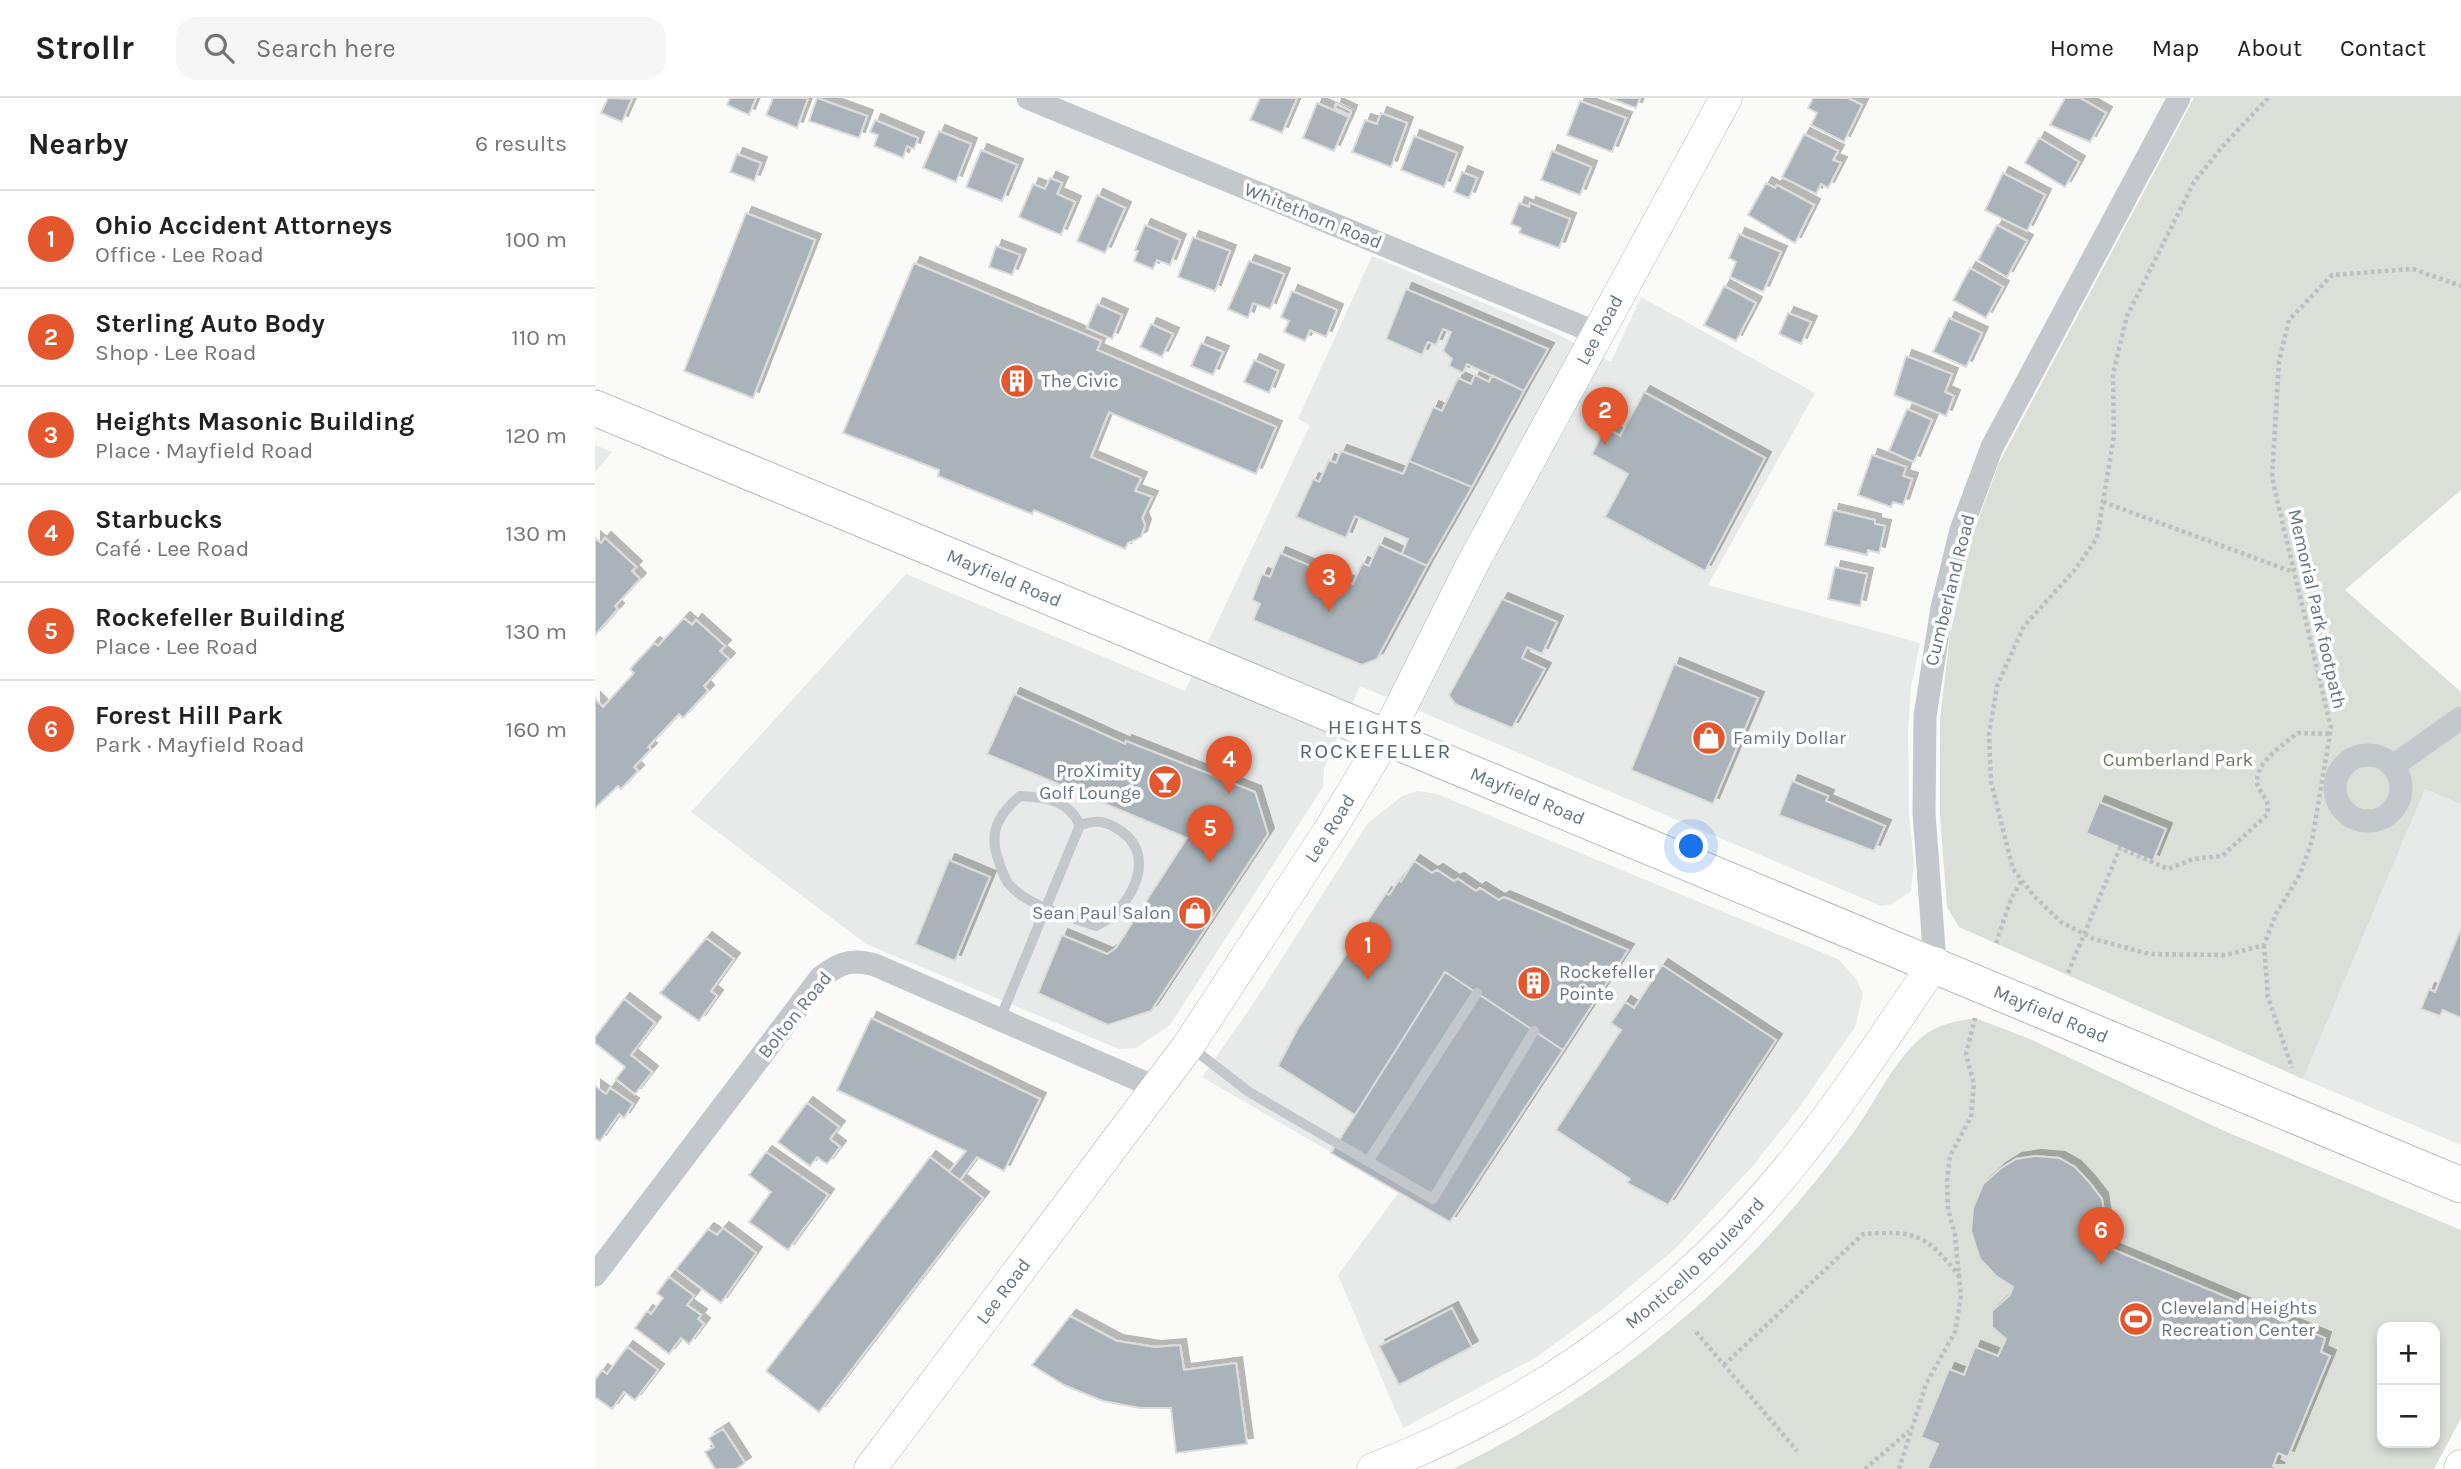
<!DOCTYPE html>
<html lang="en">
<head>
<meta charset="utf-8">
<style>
	:root { --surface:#fff; --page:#f6f6f6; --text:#202124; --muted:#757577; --line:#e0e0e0; --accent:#e4572e }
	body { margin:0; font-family:Karla,sans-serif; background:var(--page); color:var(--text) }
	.controls { position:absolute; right:21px; bottom:21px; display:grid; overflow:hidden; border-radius:14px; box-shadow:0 4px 10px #0003 }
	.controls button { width:63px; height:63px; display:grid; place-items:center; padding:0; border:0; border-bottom:2px solid var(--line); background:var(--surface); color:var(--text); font:35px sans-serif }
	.you { position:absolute; left:1097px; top:749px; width:24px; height:24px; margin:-18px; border:5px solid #fff; border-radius:50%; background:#1a73e8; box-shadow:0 0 0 10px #1a73e833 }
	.badge { display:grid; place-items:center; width:46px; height:46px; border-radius:50%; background:var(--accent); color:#fff; font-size:23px; font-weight:700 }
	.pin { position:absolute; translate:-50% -58px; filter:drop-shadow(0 2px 4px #0008) }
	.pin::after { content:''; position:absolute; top:37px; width:24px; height:21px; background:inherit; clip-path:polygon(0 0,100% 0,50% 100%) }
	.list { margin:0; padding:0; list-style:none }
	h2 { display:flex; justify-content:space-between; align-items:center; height:91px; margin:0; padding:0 28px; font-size:30px }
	h2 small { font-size:23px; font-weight:400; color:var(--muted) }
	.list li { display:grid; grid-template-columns:46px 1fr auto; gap:21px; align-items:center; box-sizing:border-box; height:98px; padding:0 28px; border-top:2px solid var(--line) }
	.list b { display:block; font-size:26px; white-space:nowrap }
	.list p { margin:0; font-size:23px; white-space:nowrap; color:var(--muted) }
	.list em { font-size:23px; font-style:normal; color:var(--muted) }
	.icon { flex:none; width:38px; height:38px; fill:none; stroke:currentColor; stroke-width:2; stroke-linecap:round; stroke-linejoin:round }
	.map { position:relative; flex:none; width:1866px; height:1371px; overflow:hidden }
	header { display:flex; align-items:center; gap:42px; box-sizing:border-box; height:98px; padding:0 35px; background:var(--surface); border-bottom:2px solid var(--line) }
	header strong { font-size:33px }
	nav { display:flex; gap:38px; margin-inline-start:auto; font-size:24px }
	.search { width:490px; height:63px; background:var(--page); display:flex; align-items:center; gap:18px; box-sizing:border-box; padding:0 24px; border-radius:21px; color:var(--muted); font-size:26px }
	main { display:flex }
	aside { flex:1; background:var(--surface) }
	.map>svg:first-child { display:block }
	.built { fill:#e8e9e9 }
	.green { fill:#dadfd7; fill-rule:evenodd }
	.building { fill:#aab3b9; stroke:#dcdcda; stroke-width:2; filter:url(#shadow) }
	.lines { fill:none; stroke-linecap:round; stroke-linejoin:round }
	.secondary-casing { stroke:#b3babf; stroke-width:33 }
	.primary-casing { stroke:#b5babe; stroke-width:37 }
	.path { stroke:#bbbfc2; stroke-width:4.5; stroke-dasharray:3.5 3.5; stroke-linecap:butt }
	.lane { stroke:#c3c8cc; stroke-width:10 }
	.street { stroke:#c3c8cc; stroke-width:23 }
	.secondary { stroke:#fff; stroke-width:32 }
	.primary { stroke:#fff; stroke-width:35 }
	.labels { text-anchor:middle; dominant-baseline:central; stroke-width:7; stroke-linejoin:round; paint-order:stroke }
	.street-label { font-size:19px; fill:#657683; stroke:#fff }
	.poi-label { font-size:19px; fill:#657683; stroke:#fff; text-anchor:start }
	.park-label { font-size:19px; fill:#687a64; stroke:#fff }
	.neighbourhood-label { font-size:21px; letter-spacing:2px; fill:#57646e; stroke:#fff }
</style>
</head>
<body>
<header>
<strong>Strollr</strong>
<div class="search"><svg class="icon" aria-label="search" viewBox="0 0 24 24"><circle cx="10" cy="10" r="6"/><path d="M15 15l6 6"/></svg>Search here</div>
<nav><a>Home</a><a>Map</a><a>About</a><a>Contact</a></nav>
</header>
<main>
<aside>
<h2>Nearby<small>6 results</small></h2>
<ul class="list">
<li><span class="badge">1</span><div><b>Ohio Accident Attorneys</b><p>Office · Lee Road</p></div><em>100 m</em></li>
<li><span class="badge">2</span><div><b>Sterling Auto Body</b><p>Shop · Lee Road</p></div><em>110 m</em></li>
<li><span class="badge">3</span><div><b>Heights Masonic Building</b><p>Place · Mayfield Road</p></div><em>120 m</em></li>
<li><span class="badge">4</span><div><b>Starbucks</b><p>Café · Lee Road</p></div><em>130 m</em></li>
<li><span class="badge">5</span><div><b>Rockefeller Building</b><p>Place · Lee Road</p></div><em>130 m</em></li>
<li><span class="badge">6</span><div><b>Forest Hill Park</b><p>Park · Mayfield Road</p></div><em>160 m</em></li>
</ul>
</aside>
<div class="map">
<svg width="1866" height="1371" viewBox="0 0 1866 1371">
	<defs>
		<filter id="shadow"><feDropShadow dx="6" dy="-6" stdDeviation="0" flood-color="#0004"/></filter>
	</defs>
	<rect width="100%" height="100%" fill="#fafaf8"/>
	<!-- built -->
	<path class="built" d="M777,158L960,235L1016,264L1046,199L1220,295L1113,487L1325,545L1316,589L1313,634L1314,717L1319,764L1316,793L1297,806L1286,808L765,588L729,670L728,689L575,927L541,950L524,951L271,846L96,714L311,476L590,593L715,327L703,321Z
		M0,347L17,354L0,374Z
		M1830,691L1866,706V1047L1708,981Z
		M823,693L842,696L1243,861L1262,882L1268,896L1260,929L1203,1011L1156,1070L1080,1151L1008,1211L940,1260L808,1330L743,1177L804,1094L607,979L658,906L772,726L807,698Z"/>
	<!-- green -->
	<path class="green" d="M1599,0H1866V392L1750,492L1866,594V706L1830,691L1708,981L1364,829L1352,809L1345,717V621L1355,537L1377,439L1404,365Z
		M1380,920L1435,941L1627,1032L1866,1132V1320L1839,1371H858C954,1324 1043,1264 1121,1191C1172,1143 1219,1088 1261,1031C1282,1001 1298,964 1326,940C1342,926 1359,924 1380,920ZM1787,1229H1840V1345H1787Z"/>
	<!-- building -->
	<path class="building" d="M13,0L37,1L27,24L6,15Z
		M135,0H161L154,17L132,7Z
		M178,0H213L202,30L171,17Z
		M222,0L272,18L264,40L214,23Z
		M665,0H702L687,35L655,22Z
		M1014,0H1045L1041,10Z
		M1218,0H1253L1267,7L1249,44L1216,27L1222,15L1213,10Z
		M1470,0H1485L1511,15L1495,44L1455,27Z
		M985,3L1031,20L1017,54L972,37Z
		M722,5L754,19L739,53L708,40Z
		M741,6L756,13L755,17L740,10Z
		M786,15L812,25L796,69L757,54L770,22L782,26Z
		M280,22L323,40L319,51L312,48L308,60L279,48L283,37L275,34Z
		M344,33L376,46L361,84L328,70Z
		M1209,36L1243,53L1238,62L1246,65L1233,90L1226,86L1221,96L1187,79Z
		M819,38L862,55L849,89L806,72Z
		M1444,40L1484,64L1470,89L1430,65Z
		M386,52L422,67L407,103L371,89Z
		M957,53L996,69L985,97L946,82Z
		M142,56L166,65L159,83L135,74Z
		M867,74L882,80L874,100L859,94Z
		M1408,75L1450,97L1432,133L1390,112Z
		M455,80L467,85L462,96L480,104L466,137L424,119L438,86L450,91Z
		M1171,85L1180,90L1182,87L1219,107L1200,145L1153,117Z
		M502,97L530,110L510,155L482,143Z
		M924,105L934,109L935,105L975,121L964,150L924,135L926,130L916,126Z
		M151,115L220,142L158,300L89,273Z
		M550,127L585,142L575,167L562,162L558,171L539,163L543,153L540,152Z
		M1402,127L1432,143L1412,179L1383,162Z
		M1144,136L1186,154L1168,194L1135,179L1141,164L1134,160Z
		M598,139L635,153L620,193L583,179Z
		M401,148L425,157L417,177L394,169Z
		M654,163L689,176L675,211L658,205L653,220L633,211Z
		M319,165L506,243L502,252L681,329L661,376L514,314L496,359L546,380L540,393L557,399L547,420L550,427L546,439L533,445L530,451L439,412L437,416L343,378L344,372L248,335Z
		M1375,170L1408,189L1391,220L1358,202Z
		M1129,188L1161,205L1141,243L1109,227Z
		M811,191L953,251L929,293L872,266L868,275L854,268L857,261L848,253L856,234L848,231L841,247L833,244L827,257L791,241Z
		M697,193L742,212L731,239L715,232L710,243L689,234L694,223L686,219Z
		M502,206L527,217L517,241L492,230Z
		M1193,215L1216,224L1206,246L1184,236Z
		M1354,220L1387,235L1371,269L1338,254Z
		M556,226L578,236L567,259L545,249Z
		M606,245L628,254L618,277L596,268Z
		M1311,258L1357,276L1350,294L1359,298L1351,318L1299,297Z
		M659,262L683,273L674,295L649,284Z
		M880,277L894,284L897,277L929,293L877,389L814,363L838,309L847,313L863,280L876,286Z
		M1049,294L1170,360L1110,473L1010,419L1033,376L997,356L1010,329L1025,338Z
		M1312,311L1337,322L1319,364L1294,353Z
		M746,353L808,376L814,363L877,389L832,468L807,456L813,441L760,418L751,440L701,419L718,381L724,384L734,362L741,365Z
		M1277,357L1311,369L1308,378L1317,381L1308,407L1298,404L1296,409L1263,397Z
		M1238,412L1280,422V426L1290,428L1284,455L1273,452L1272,457L1230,447Z
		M0,440L6,445L10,440L41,469L37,473L45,481L20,508L23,511L0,537Z
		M784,446L832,468L782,561L767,567L658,522L665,506L657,502L667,476L675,479L685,455L758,486L767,465L774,468Z
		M1240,469L1272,476L1265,508L1233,501Z
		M907,501L962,524L947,556L932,549L927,560L950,571L917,630L860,606L854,597Z
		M89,520L97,527L101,522L130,548L125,553L134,561L109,588L113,593L88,620L84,616L53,649L56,651L39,669L43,673L26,691L23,688L0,710V601L8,609L39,575L35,571L59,545L63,548Z
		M1079,566L1163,600L1118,706L1036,672Z
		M419,596L530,646L531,643L660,694L673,736L556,913L513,927L443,895L467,837L512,856L521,850L592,740L392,656Z
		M1197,683L1233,698L1231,703L1290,728L1279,753L1184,717Z
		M1504,704L1571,731L1558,763L1491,735Z
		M354,762L395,779L360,863L320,846Z
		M819,763L837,775L842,772L859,783L863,781L881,793L885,790L904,802L909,799L1033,852L968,952L850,874L760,1017L683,968L703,930L791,795L794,797L804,782L806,784Z
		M1866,830V920L1848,912L1845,918L1826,911L1834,891L1840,894Z
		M111,840L139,861L116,893L122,898L104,923L65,895Z
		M1067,867L1181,942L1073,1107L1032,1085L1035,1081L961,1032L1026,932L1016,925L1030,904L1039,910Z
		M850,874L968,952L855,1124L736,1055Z
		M29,901L60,925L36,957L57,974L40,996L21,981L30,969L0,945V939Z
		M276,920L445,1001L409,1073L382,1059L365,1082L354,1074L371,1053L242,992Z
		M0,988L11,996L15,990L38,1006L29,1020L24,1016L5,1043L0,1040Z
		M212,1005L244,1029L235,1041L245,1049L232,1066L222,1059L215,1068L183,1044Z
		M171,1054L233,1097L193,1152L154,1124L176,1094L154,1077Z
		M1440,1058L1464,1060L1480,1069L1494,1084L1507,1101L1511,1126L1507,1147L1730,1240L1726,1254L1735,1258L1693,1359L1683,1355L1678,1368L1684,1371H1332L1343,1346L1326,1339L1354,1271L1369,1277L1380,1249L1403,1258L1411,1241L1397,1229V1213L1415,1197L1418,1189L1401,1178L1385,1161L1376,1133L1378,1110L1388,1086L1405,1071L1421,1061Z
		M335,1059L388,1100L224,1314L171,1273Z
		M128,1130L161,1155L126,1205L81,1171L113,1131L122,1137Z
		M74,1179L99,1198L92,1207L106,1217L103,1221L109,1226L94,1246L86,1240L74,1256L40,1230L52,1213L56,1216L68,1200L62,1195Z
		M857,1210L877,1249L804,1287L784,1248Z
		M475,1218L522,1243L560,1249L585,1247L589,1272L641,1265L652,1346L581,1355L576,1310H545L508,1303L469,1287L437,1267Z
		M32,1249L63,1272L40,1302L29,1294L17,1311L0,1299V1282L7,1272L12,1276Z
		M128,1331L150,1365L141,1371H120L110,1354L119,1349L114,1340Z"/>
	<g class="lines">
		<!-- secondary casing -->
		<g class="secondary-casing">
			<g id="secondary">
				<path id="s1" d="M275,1371L593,948L736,730L791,639L877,467L1131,0"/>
				<path id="s2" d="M778,1371C946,1306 1093,1198 1205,1056C1253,995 1296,929 1340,865"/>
				<path d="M1865,1371L1866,1368"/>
			</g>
		</g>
		<!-- primary casing -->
		<g class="primary-casing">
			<g id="primary">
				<path id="s3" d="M0,310L1866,1087"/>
			</g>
		</g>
		<!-- path -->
		<path class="path" d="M1673,0L1627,49L1599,84L1532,218L1518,276L1519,338L1502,440L1479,473L1429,528L1402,588L1394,637L1396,684L1418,771L1439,798L1466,824L1499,841L1554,856L1631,857L1669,847L1681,816L1705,776L1717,743L1736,630L1677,380L1684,263L1694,222L1737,177L1818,171L1866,188
			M1508,404L1698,474
			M1401,845L1416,801L1427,782
			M1669,847L1673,899L1697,970
			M1473,875L1525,750L1573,771L1598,761L1627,758L1672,717C1675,705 1670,700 1664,691C1653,669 1689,646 1703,635L1735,636
			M1101,1234L1202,1353
			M1129,1267L1268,1136C1321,1132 1332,1137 1364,1178
			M1270,1371L1314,1333
			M1304,1371L1331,1286L1360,1234L1366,1198L1360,1137L1353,1111L1352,1083L1355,1058L1376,1019L1379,986L1371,956L1380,920"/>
		<!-- lane -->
		<path class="lane" d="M405,921L485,727C473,702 451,699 425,698C407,713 395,730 401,754C404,764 407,776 413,785C431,808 474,818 501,828C535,812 564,759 526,733C511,723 502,721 485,727
			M597,950L654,994L838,1101L939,933
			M774,1062L882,895"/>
		<!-- street -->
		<path class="street" d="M433,0L1004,236
			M1740 690a33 33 0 1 1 66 0a33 33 0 1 1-66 0Z
			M1798,668L1866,620
			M1340,865L1329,715L1330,618L1347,510L1366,432L1397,349L1584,0
			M0,1177L226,879C245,865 257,860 280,867L562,990"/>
		<!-- secondary -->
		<use href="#secondary" class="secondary"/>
		<!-- primary -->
		<use href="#primary" class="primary"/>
	</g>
	<!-- icons -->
	<defs>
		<g id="building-disc" transform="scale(1.75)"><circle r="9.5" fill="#e4572e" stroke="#fff"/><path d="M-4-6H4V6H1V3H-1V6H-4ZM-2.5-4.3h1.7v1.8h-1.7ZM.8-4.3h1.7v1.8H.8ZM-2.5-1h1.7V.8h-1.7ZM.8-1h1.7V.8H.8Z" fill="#fff"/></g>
		<g id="shop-disc" transform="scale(1.75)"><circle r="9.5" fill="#e4572e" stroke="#fff"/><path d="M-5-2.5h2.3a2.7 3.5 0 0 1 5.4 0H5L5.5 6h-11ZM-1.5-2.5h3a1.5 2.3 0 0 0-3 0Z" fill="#fff"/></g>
		<g id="bar-disc" transform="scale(1.75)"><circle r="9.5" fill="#e4572e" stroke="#fff"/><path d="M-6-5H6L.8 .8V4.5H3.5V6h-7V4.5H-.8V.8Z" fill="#fff"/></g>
		<g id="stadium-disc" transform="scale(1.75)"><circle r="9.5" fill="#e4572e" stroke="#fff"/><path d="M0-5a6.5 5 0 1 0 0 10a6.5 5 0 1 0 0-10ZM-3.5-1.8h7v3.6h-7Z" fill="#fff"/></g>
	</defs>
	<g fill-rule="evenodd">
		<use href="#building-disc" x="422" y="283"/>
		<use href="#shop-disc" x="1114" y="640"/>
		<use href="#bar-disc" x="570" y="684"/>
		<use href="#shop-disc" x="600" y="815"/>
		<use href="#building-disc" x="939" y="885"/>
		<use href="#stadium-disc" x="1541" y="1221"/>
	</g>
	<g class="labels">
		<!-- street labels -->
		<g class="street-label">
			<text transform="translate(718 118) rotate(22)">Whitethorn Road</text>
			<text stroke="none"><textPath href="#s1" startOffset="1356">Lee Road</textPath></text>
			<text stroke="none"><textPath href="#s3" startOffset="443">Mayfield Road</textPath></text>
			<text transform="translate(1355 492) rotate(-76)">Cumberland Road</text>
			<text transform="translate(1722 511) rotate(77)">Memorial Park footpath</text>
			<text stroke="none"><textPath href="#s3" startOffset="1010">Mayfield Road</textPath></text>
			<text stroke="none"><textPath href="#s1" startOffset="789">Lee Road</textPath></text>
			<text stroke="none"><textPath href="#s3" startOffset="1577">Mayfield Road</textPath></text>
			<text transform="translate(200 917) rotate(-51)">Bolton Road</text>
			<text stroke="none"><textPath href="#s2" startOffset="385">Monticello Boulevard</textPath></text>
			<text stroke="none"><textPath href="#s1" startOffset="222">Lee Road</textPath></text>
		</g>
		<!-- poi labels -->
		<g class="poi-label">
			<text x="446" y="283">The Civic</text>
			<text x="1138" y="640">Family Dollar</text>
			<text x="546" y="673" text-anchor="end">ProXimity<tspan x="546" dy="22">Golf Lounge</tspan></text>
			<text x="576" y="815" text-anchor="end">Sean Paul Salon</text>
			<text x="964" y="874">Rockefeller<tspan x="964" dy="22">Pointe</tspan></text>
			<text x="1566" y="1210">Cleveland Heights<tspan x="1566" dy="22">Recreation Center</tspan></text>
		</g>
		<!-- park labels -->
		<g class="park-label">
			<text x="1583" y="662">Cumberland Park</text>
		</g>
		<!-- neighbourhood labels -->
		<g class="neighbourhood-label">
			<text x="781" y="629">HEIGHTS<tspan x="781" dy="24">ROCKEFELLER</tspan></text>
		</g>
	</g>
</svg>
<div class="controls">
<button>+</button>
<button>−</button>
</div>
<div class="you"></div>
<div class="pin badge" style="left:773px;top:882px">1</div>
<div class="pin badge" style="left:1010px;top:347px">2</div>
<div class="pin badge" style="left:734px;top:514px">3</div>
<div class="pin badge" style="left:634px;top:696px">4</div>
<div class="pin badge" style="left:615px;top:765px">5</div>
<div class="pin badge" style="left:1506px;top:1167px">6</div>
</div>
</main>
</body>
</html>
